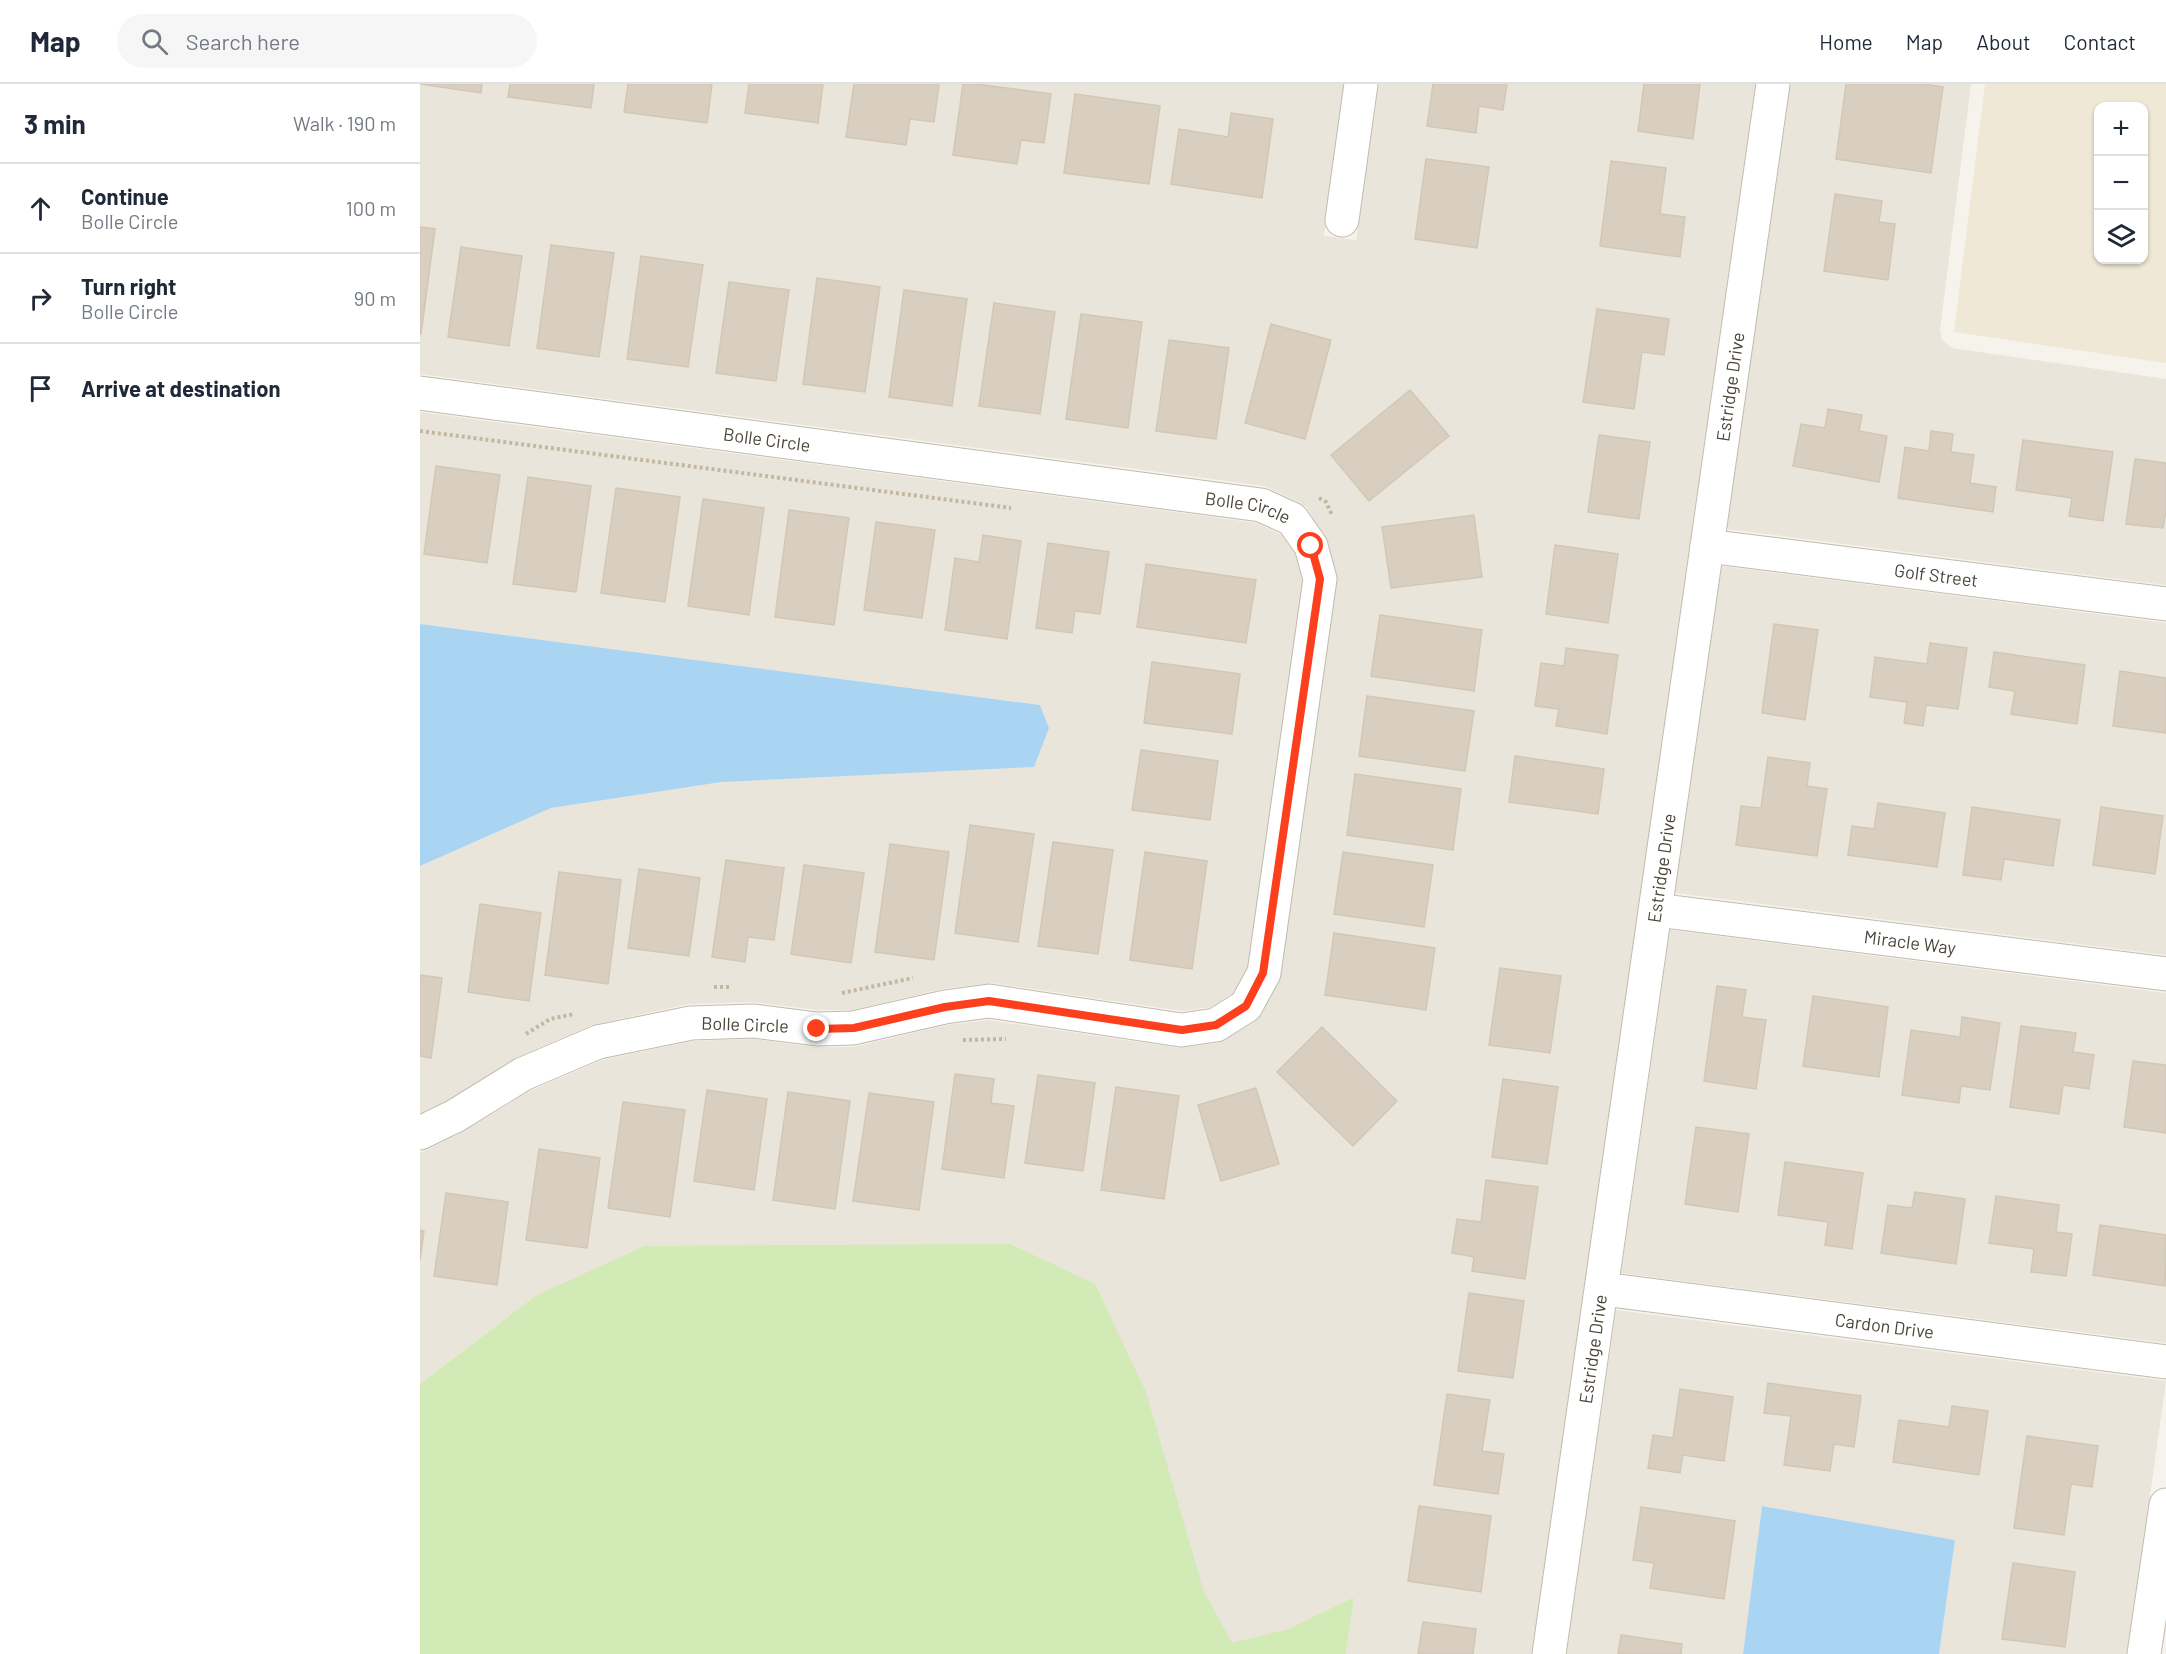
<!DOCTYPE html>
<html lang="en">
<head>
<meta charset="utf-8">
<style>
	:root { --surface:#fff; --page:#f6f6f7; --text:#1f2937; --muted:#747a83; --line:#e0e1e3 }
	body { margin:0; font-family:Barlow,sans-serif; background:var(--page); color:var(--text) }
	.controls { position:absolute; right:18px; top:18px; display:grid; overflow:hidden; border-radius:12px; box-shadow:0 2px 4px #0004 }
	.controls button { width:54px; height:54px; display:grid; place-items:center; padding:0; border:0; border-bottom:2px solid var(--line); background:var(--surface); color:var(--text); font:30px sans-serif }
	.stop { position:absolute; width:18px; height:18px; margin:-14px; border:4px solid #fc3f1d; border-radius:50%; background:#fff }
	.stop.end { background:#fc3f1d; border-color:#fff; box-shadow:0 2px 6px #0008 }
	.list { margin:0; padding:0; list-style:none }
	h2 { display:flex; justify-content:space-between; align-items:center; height:78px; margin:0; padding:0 24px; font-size:26px }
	h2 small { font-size:20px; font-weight:400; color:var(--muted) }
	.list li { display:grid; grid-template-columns:39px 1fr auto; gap:18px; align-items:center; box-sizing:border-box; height:90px; padding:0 24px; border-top:2px solid var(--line) }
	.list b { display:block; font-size:22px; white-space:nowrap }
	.list p { margin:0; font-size:20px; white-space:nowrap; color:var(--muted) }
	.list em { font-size:20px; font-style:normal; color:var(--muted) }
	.icon { flex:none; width:33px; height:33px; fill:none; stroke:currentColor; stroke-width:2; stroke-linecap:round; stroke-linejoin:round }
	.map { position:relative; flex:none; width:1746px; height:1570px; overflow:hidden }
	header { display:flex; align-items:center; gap:36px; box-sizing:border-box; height:84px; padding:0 30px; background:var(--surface); border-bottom:2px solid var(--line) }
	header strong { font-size:28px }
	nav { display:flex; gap:33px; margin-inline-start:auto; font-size:21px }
	.search { width:420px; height:54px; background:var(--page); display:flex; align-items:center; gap:15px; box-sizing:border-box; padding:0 21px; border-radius:33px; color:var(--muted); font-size:22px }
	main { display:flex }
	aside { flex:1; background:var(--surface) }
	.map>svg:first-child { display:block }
	.residential { fill:#eae5da }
	.education { fill:#efe8d6; fill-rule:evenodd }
	.green { fill:#d2eab5 }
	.water { fill:#a9d4f2 }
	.building { fill:#d8cfc1; stroke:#d3c7b4; stroke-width:1.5 }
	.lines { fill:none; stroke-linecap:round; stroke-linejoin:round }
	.minor-casing { stroke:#c2bbae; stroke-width:35 }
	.path { stroke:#c4b79f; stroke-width:4; stroke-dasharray:3 3; stroke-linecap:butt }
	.minor { stroke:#fff; stroke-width:33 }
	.route { stroke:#fc3f1d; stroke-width:8 }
	.labels { text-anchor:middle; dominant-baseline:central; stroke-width:5; stroke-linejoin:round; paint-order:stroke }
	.street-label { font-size:18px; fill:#4b4439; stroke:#fff }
</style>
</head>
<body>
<header>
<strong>Map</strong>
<div class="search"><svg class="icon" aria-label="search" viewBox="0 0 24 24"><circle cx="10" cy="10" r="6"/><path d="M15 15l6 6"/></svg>Search here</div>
<nav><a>Home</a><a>Map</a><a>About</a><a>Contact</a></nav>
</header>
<main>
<aside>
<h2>3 min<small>Walk · 190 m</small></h2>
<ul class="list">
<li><svg class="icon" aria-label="ahead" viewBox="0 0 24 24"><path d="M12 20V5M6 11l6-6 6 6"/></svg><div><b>Continue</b><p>Bolle Circle</p></div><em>100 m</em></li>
<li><svg class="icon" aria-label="right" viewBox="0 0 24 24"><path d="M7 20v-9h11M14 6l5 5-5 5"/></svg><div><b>Turn right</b><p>Bolle Circle</p></div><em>90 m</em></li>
<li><svg class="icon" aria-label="arrive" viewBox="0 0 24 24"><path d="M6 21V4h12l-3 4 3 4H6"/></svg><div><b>Arrive at destination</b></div></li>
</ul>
</aside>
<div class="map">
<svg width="1746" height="1570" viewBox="0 0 1746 1570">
	<rect width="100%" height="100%" fill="#f6f3ec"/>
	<!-- residential -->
	<path class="residential" d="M0,0H924L904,152L936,156L959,0H1337L1112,1570H926L934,1513L868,1545L812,1560L783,1505L115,1212L0,1300V1069L43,1048L110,1007L182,976L273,957L333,955L394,963H433L527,941L568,936L759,964L798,959L834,938L841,931L860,892L915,489L906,456L886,423L879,418L844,402L0,290Z
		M1370,0H1551L1520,246L1522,256L1532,264L1746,295V501L1306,445Z
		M0,328L837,439L862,451L876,471L883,497L828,883L815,908L791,923L762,927L572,899L522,905L432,926H398L334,918L269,920L172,941L98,973L29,1015L0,1029V782L131,724L629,644L620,621L0,540Z
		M1301,482L1746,539V871L1255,809Z
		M1250,846L1746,909V1259L1201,1189Z
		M1196,1226L1746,1297L1708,1570H1519L1535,1456L1342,1422L1323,1570H1146Z"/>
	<!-- education -->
	<path class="education" d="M1565,0H1746V279L1534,248ZM1678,22H1724V176H1678Z"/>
	<!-- green -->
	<path class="green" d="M590,1160L675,1200L726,1308L783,1505L812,1559L868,1545L934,1513L926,1570H0V1300L115,1212L225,1162Z"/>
	<!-- water -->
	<path class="water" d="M0,540L620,621L629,644L614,683L301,698L131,724L0,782Z
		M1342,1422L1535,1456L1519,1570H1323Z"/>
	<!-- building -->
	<path class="building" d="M0,0H62L61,9Z
		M90,0H174L171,24L88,13Z
		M208,0H292L287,39L204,28Z
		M329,0H403L398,39L325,29Z
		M434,0H519L514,38L490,35L486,61L426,53Z
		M543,0H556L631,10L624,59L601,56L597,80L533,71Z
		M1013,0H1087L1083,26L1059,22L1056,49L1007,42Z
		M1224,0H1280L1273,55L1218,47Z
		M1426,0H1503L1523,3L1511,89L1416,75Z
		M655,10L740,22L729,100L644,89Z
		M811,29L853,35L842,114L751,100L759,45L808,53Z
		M1006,75L1069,83L1057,164L995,155Z
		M1191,77L1246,84L1240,130L1265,133L1260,173L1180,162Z
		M1415,110L1462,117L1459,138L1475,140L1468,196L1404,187Z
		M0,143L15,145L1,250L0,249Z
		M131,161L194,169L179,273L117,264Z
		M41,163L102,172L89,262L28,253Z
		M221,172L283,181L268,283L207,275Z
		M397,194L460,203L445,308L383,300Z
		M309,198L369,206L356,297L296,289Z
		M484,206L547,215L532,322L469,313Z
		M574,219L635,228L620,330L559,322Z
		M1177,225L1249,235L1244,271L1222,268L1214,325L1163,318Z
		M661,230L722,238L708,344L646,335Z
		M851,240L911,256L885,355L825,339Z
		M749,256L809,264L796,355L736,347Z
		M990,306L1029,352L949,417L911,371Z
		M1408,325L1442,331L1439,347L1467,352L1459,398L1373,382L1381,340L1405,344Z
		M1511,347L1533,350L1531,368L1554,371L1550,399L1576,403L1573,428L1478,414L1485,363L1509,367Z
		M1179,351L1230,358L1219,435L1168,428Z
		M1603,356L1693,368L1683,437L1649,432L1652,414L1596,406Z
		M1715,375L1746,379V427L1743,444L1706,440Z
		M16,382L80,391L67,479L4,470Z
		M108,393L171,402L156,508L93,500Z
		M196,404L260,413L245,518L181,509Z
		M283,415L344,424L329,531L268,522Z
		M369,426L429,434L414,541L355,533Z
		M1054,431L1062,493L971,504L962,443Z
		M456,438L515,446L502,534L444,526Z
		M563,451L601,457L587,555L525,546L535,474L559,478Z
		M628,459L689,468L680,530L655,527L652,549L616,544Z
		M1135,461L1198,470L1188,539L1126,530Z
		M726,480L836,496L826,559L717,543Z
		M960,531L1062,546L1054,607L951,592Z
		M1354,540L1398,546L1385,636L1342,629Z
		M1510,559L1547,564L1538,625L1506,621L1503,642L1484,639L1487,618L1450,613L1455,573L1507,580Z
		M1146,564L1198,571L1187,650L1136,642L1139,625L1115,622L1121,579L1144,582Z
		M1574,568L1665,581L1657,640L1591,630L1595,607L1569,603Z
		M732,578L820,590L812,650L724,639Z
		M1700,587L1746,594V649L1693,642Z
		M947,612L1054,627L1045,687L939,672Z
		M721,666L798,677L790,736L712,726Z
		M1095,672L1184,685L1178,730L1089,718Z
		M1348,673L1390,679L1387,702L1407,705L1397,772L1316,761L1321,722L1341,724Z
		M935,690L1041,705L1033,766L927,751Z
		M1458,719L1525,729L1517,783L1428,771L1432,742L1454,745Z
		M1552,723L1640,736L1633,782L1584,775L1581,796L1543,791Z
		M1681,723L1743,732L1735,790L1673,781Z
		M550,741L614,750L598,858L535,849Z
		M633,758L693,766L678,870L618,862Z
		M470,760L529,768L514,876L455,868Z
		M725,768L787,777L772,885L710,876Z
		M923,768L1013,781L1004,843L914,830Z
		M306,776L364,784L354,856L328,853L325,878L292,873Z
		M384,781L444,789L431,879L371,870Z
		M219,785L280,794L269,872L208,864Z
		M139,788L201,796L188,900L125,891Z
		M60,820L121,829L109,917L48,908Z
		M914,849L1015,864L1006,926L905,911Z
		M1080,884L1141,892L1130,969L1069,961Z
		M0,891L22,894L11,974L0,972Z
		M1297,902L1326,906L1322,933L1346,936L1336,1005L1284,997Z
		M1393,912L1468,923L1459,993L1383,982Z
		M1542,933L1580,939L1570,1006L1541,1002L1539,1019L1482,1011L1491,946L1540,953Z
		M1601,942L1656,949L1653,968L1674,971L1669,1005L1643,1001L1639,1030L1590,1023Z
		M902,943L977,1017L933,1062L857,988Z
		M1713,977L1746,981V1049L1704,1043Z
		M535,990L574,995L571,1019L594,1022L584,1094L522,1085Z
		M618,991L675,999L663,1087L605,1079Z
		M1083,995L1138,1003L1127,1080L1072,1073Z
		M696,1003L759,1012L744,1115L681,1106Z
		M836,1004L859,1080L801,1097L778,1021Z
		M287,1006L347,1015L334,1106L274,1097Z
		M368,1008L430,1017L415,1125L353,1116Z
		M449,1009L514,1018L499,1126L433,1117Z
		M203,1018L265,1026L250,1133L188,1124Z
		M1276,1043L1329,1050L1318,1128L1265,1120Z
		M119,1065L180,1074L167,1164L106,1156Z
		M1365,1078L1443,1089L1432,1165L1405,1161L1408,1138L1358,1131Z
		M1066,1096L1118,1103L1105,1195L1052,1187L1054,1173L1032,1169L1037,1135L1061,1138Z
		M1495,1108L1545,1115L1536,1180L1461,1169L1468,1121L1492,1124Z
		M26,1109L88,1118L77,1201L14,1192Z
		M1576,1112L1639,1121L1636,1148L1652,1150L1646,1192L1611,1188L1614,1165L1569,1159Z
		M1680,1141L1746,1151L1745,1202L1673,1191Z
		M0,1146L4,1147L0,1176Z
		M1049,1209L1104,1217L1093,1294L1038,1287Z
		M1348,1299L1441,1312L1434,1363L1414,1360L1410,1387L1364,1381L1371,1332L1344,1329Z
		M1260,1305L1313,1313L1304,1377L1263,1371L1260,1389L1228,1384L1233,1351L1253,1354Z
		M1027,1310L1070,1316L1062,1367L1084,1370L1078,1410L1014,1401Z
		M1532,1322L1568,1327L1559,1391L1473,1378L1479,1336L1529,1343Z
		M1607,1352L1678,1362L1672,1403L1651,1400L1644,1451L1594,1444Z
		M999,1422L1071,1432L1061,1508L988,1497Z
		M1221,1423L1315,1437L1304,1515L1230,1504L1234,1479L1213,1476Z
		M1593,1479L1655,1488L1645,1563L1582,1555Z
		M1003,1538L1056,1545L1053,1570H998Z
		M1201,1551L1262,1560L1261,1570H1198Z"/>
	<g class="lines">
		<!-- minor casing -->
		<g class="minor-casing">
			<g id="minor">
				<path d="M922,136L941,0"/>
				<path id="s1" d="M0,309L841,421L872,435L891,462L900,495L844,889L826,922L796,941L761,946L569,917L525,923L433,944L397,945L334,937L271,939L178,958L103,990L35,1032L0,1049"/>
				<path id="s2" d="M1287,462L1746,520"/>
				<path id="s3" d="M1236,826L1746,890"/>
				<path id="s4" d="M1183,1205L1746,1278"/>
				<path id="s5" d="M1129,1570L1353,0"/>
				<path d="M1724,1570L1746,1421"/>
			</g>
		</g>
		<!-- path -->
		<path class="path" d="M0,347L591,424
			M899,414L906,418L912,431
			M294,903H310
			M422,909L493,894
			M106,950L130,935L154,930
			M543,956L586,955"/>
		<!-- minor -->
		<use href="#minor" class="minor"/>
	</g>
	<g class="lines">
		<!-- route -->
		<path class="route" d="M397,945L434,944L525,923L569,917L762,946L796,941L826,922L843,889L900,495L891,462"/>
	</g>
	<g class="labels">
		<!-- street labels -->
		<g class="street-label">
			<text stroke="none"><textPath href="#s5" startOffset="1280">Estridge Drive</textPath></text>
			<text stroke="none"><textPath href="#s1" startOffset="350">Bolle Circle</textPath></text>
			<text stroke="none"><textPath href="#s1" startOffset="836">Bolle Circle</textPath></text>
			<text stroke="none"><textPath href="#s2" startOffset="231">Golf Street</textPath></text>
			<text stroke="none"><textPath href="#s5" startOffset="794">Estridge Drive</textPath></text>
			<text stroke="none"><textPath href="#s3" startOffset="256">Miracle Way</textPath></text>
			<text transform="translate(325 940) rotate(2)">Bolle Circle</text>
			<text stroke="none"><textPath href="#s4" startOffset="284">Cardon Drive</textPath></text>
			<text stroke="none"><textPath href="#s5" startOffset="308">Estridge Drive</textPath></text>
		</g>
	</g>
</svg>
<div class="controls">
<button>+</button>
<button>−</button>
<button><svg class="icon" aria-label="layers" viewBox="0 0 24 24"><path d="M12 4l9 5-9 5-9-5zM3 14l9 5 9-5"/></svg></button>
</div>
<div class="stop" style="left:891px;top:462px"></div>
<div class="stop end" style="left:397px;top:945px"></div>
</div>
</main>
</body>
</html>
